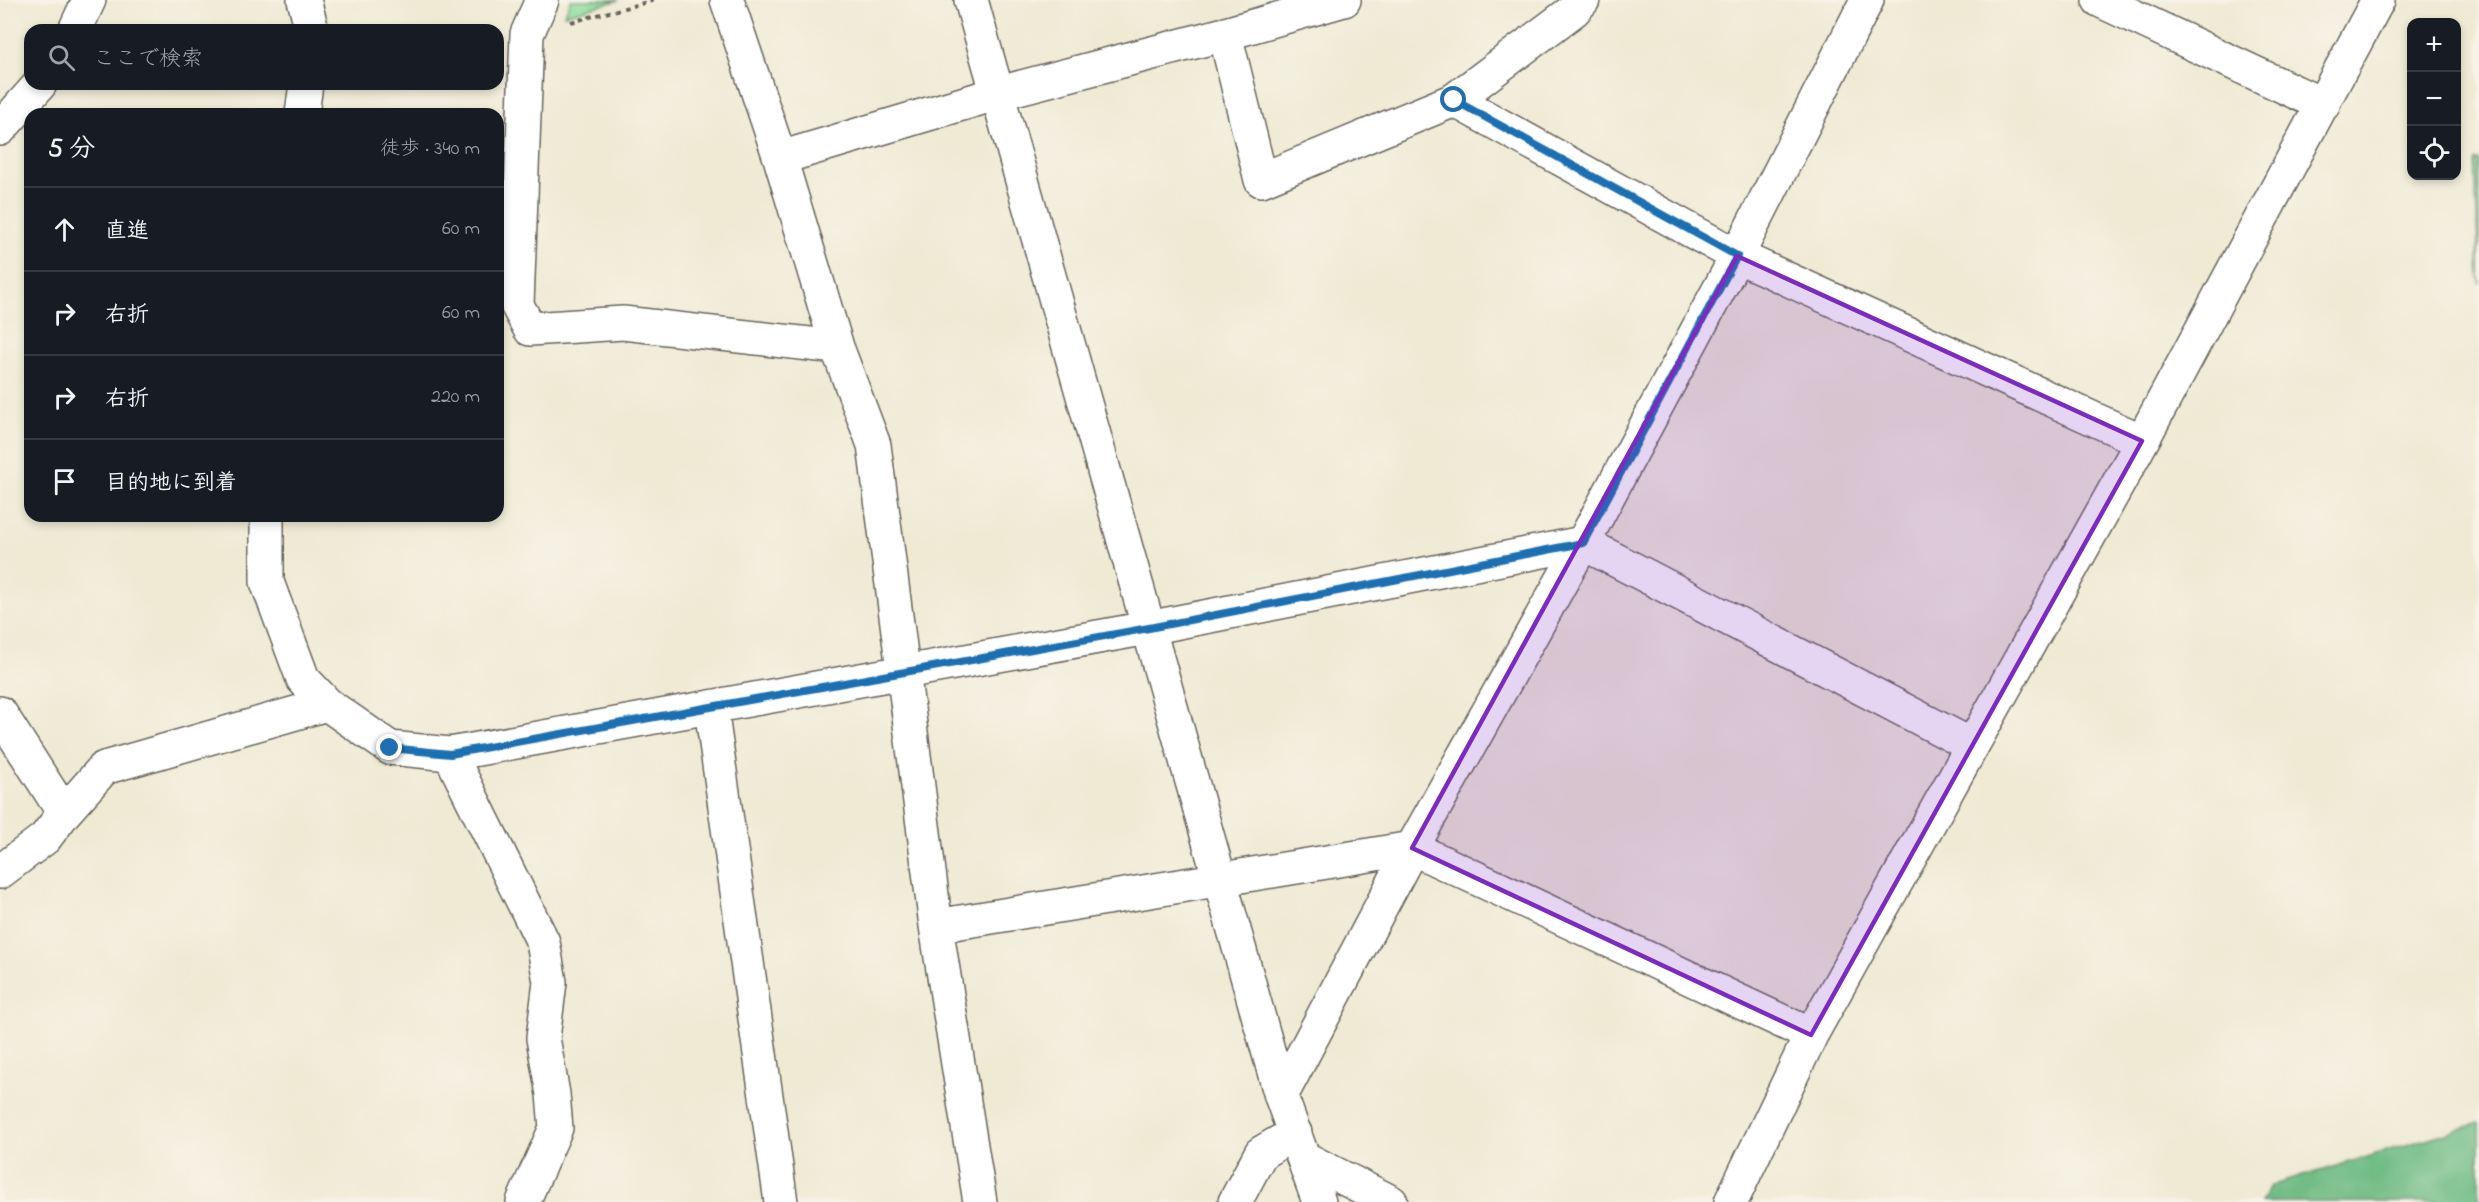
<!DOCTYPE html>
<html lang="ja">
<head>
<meta charset="utf-8">
<style>
	:root { --surface:#171b24; --page:#20242c; --text:#f1f3f6; --muted:#9ea1a6; --line:#363941 }
	body { margin:0; font-family:"Indie Flower","Klee One",sans-serif; background:var(--page); color:var(--text) }
	.controls { position:absolute; right:18px; top:18px; display:grid; overflow:hidden; border-radius:12px; box-shadow:0 3px 9px #0003 }
	.controls button { width:54px; height:54px; display:grid; place-items:center; padding:0; border:0; border-bottom:2px solid var(--line); background:var(--surface); color:var(--text); font:30px sans-serif }
	.stop { position:absolute; width:18px; height:18px; margin:-14px; border:4px solid #1f6fb2; border-radius:50%; background:#fff }
	.stop.end { background:#1f6fb2; border-color:#fff; box-shadow:0 2px 6px #0008 }
	.list { margin:0; padding:0; list-style:none }
	h2 { display:flex; justify-content:space-between; align-items:center; height:78px; margin:0; padding:0 24px; font-size:26px }
	h2 small { font-size:20px; font-weight:400; color:var(--muted) }
	.list li { display:grid; grid-template-columns:39px 1fr auto; gap:18px; align-items:center; box-sizing:border-box; height:84px; padding:0 24px; border-top:2px solid var(--line) }
	.list b { display:block; font-size:22px; white-space:nowrap }
	.list em { font-size:20px; font-style:normal; color:var(--muted) }
	.icon { flex:none; width:33px; height:33px; fill:none; stroke:currentColor; stroke-width:2; stroke-linecap:round; stroke-linejoin:round }
	.map { position:relative; flex:none; width:2479px; height:1202px; overflow:hidden }
	.search { position:absolute; background:var(--surface); box-shadow:0 3px 9px #0003; left:24px; top:24px; width:480px; height:66px; display:flex; align-items:center; gap:15px; box-sizing:border-box; padding:0 21px; border-radius:18px; color:var(--muted); font-size:22px }
	.panel { position:absolute; background:var(--surface); box-shadow:0 3px 9px #0003; left:24px; top:108px; width:480px; height:414px; border-radius:18px }
	.map>svg:first-child { display:block }
	.green { fill:#8bdc9c; stroke:#547c5c; stroke-width:1.5 }
	.forest { fill:#70bc84; stroke:#466c50; stroke-width:1.5 }
	.lines { fill:none; stroke-linecap:round; stroke-linejoin:round }
	.minor-casing { stroke:#66645c; stroke-width:36 }
	.tertiary-casing { stroke:#66645c; stroke-width:36 }
	.path { stroke:#66645c; stroke-width:4; stroke-dasharray:4.5 4.5; stroke-linecap:butt }
	.minor { stroke:#fff; stroke-width:33 }
	.tertiary { stroke:#fff; stroke-width:33 }
	.route { stroke:#1f6fb2; stroke-width:8 }
	.marked { fill:#7b2cbf; fill-opacity:0.2; stroke:#7b2cbf; stroke-width:4.5; stroke-linejoin:round }
</style>
</head>
<body>
<div class="map">
<svg width="2479" height="1202" viewBox="0 0 2479 1202">
	<rect width="100%" height="100%" fill="#f7f3e8"/>
	<filter id="ink" filterUnits="userSpaceOnUse"><feTurbulence type="fractalNoise" baseFrequency=".0167" numOctaves="2"/><feDisplacementMap in="SourceGraphic" scale="12" xChannelSelector="R" yChannelSelector="G"/><feConvolveMatrix kernelMatrix="1 2 1 2 8 2 1 2 1" color-interpolation-filters="sRGB"/></filter>
	<filter id="wash" filterUnits="userSpaceOnUse"><feTurbulence type="fractalNoise" baseFrequency=".008" numOctaves="4" result="noise"/><feDisplacementMap in="SourceGraphic" scale="24" xChannelSelector="R" yChannelSelector="G"/><feGaussianBlur stdDeviation="1.35" result="paint"/><feColorMatrix in="noise" values="0 0 0 0 0 0 0 0 0 0 0 0 0 0 0 0 0 1.4 0 .05"/><feComposite in="paint" operator="in"/></filter>
	<g filter="url(#wash)">
		<rect width="100%" height="100%" fill="#efead4"/>
		<!-- green -->
		<path class="green" d="M571,0H619L564,15Z"/>
		<!-- forest -->
		<path class="forest" d="M2479,160V284L2475,161Z
			M2479,1123V1202H2261L2270,1186Z"/>
	</g>
	<g filter="url(#ink)">
		<g class="lines">
			<!-- minor casing -->
			<g class="minor-casing">
				<path id="minor" d="M304,0L312,30
					M542,0L527,34L517,305L530,329L623,323L837,347
					M727,0L780,158L837,347L874,445L936,926L980,1202
					M2099,0L2323,105
					M75,30L89,0
					M1225,34L1261,180L1454,100L1574,10L1583,0
					M1454,100L1737,256L2142,441
					M302,114L306,84
					M0,129L40,84
					M780,158L999,93L1225,34L1344,0
					M267,516V582L303,679L327,704L390,748L450,754L1148,628L1583,543L1971,745
					M711,708L781,1202
					M0,713L64,813
					M450,754L543,942L550,982L543,1038L553,1094L556,1128L523,1202
					M0,872L45,838L64,813L104,768L327,704
					M936,926L1412,848L1811,1035
					M1281,1096L1412,848L1583,543L1737,256L1867,0
					M1304,1158L1391,1202
					M1235,1202L1261,1153L1295,1133
					M1731,1202L1811,1035L2142,441L2378,0"/>
			</g>
			<!-- tertiary casing -->
			<g class="tertiary-casing">
				<path id="tertiary" d="M971,0L1281,1096L1319,1202"/>
			</g>
			<!-- path -->
			<path class="path" d="M571,22L655,0"/>
			<!-- minor -->
			<use href="#minor" class="minor"/>
			<!-- tertiary -->
			<use href="#tertiary" class="tertiary"/>
		</g>
	</g>
	<g class="lines" filter="url(#ink)">
		<!-- route -->
		<path class="route" d="M390,748L450,754L1149,628L1583,543L1737,256L1454,100"/>
	</g>
	<!-- marked area -->
	<path class="marked" d="M1737,256L2142,441L1811,1035L1412,848Z"/>
</svg>
<div class="controls">
<button>+</button>
<button>−</button>
<button><svg class="icon" aria-label="locate" viewBox="0 0 24 24"><circle cx="12" cy="12" r="6"/><path d="M12 2v4M12 18v4M2 12h4M18 12h4"/></svg></button>
</div>
<div class="stop" style="left:1454px;top:100px"></div>
<div class="stop end" style="left:390px;top:748px"></div>
<div class="search"><svg class="icon" aria-label="search" viewBox="0 0 24 24"><circle cx="10" cy="10" r="6"/><path d="M15 15l6 6"/></svg>ここで検索</div>
<section class="panel">
<h2>5 分<small>徒歩 · 340 m</small></h2>
<ul class="list">
<li><svg class="icon" aria-label="ahead" viewBox="0 0 24 24"><path d="M12 20V5M6 11l6-6 6 6"/></svg><div><b>直進</b></div><em>60 m</em></li>
<li><svg class="icon" aria-label="right" viewBox="0 0 24 24"><path d="M7 20v-9h11M14 6l5 5-5 5"/></svg><div><b>右折</b></div><em>60 m</em></li>
<li><svg class="icon" aria-label="right" viewBox="0 0 24 24"><path d="M7 20v-9h11M14 6l5 5-5 5"/></svg><div><b>右折</b></div><em>220 m</em></li>
<li><svg class="icon" aria-label="arrive" viewBox="0 0 24 24"><path d="M6 21V4h12l-3 4 3 4H6"/></svg><div><b>目的地に到着</b></div></li>
</ul>
</section>
</div>
</body>
</html>
